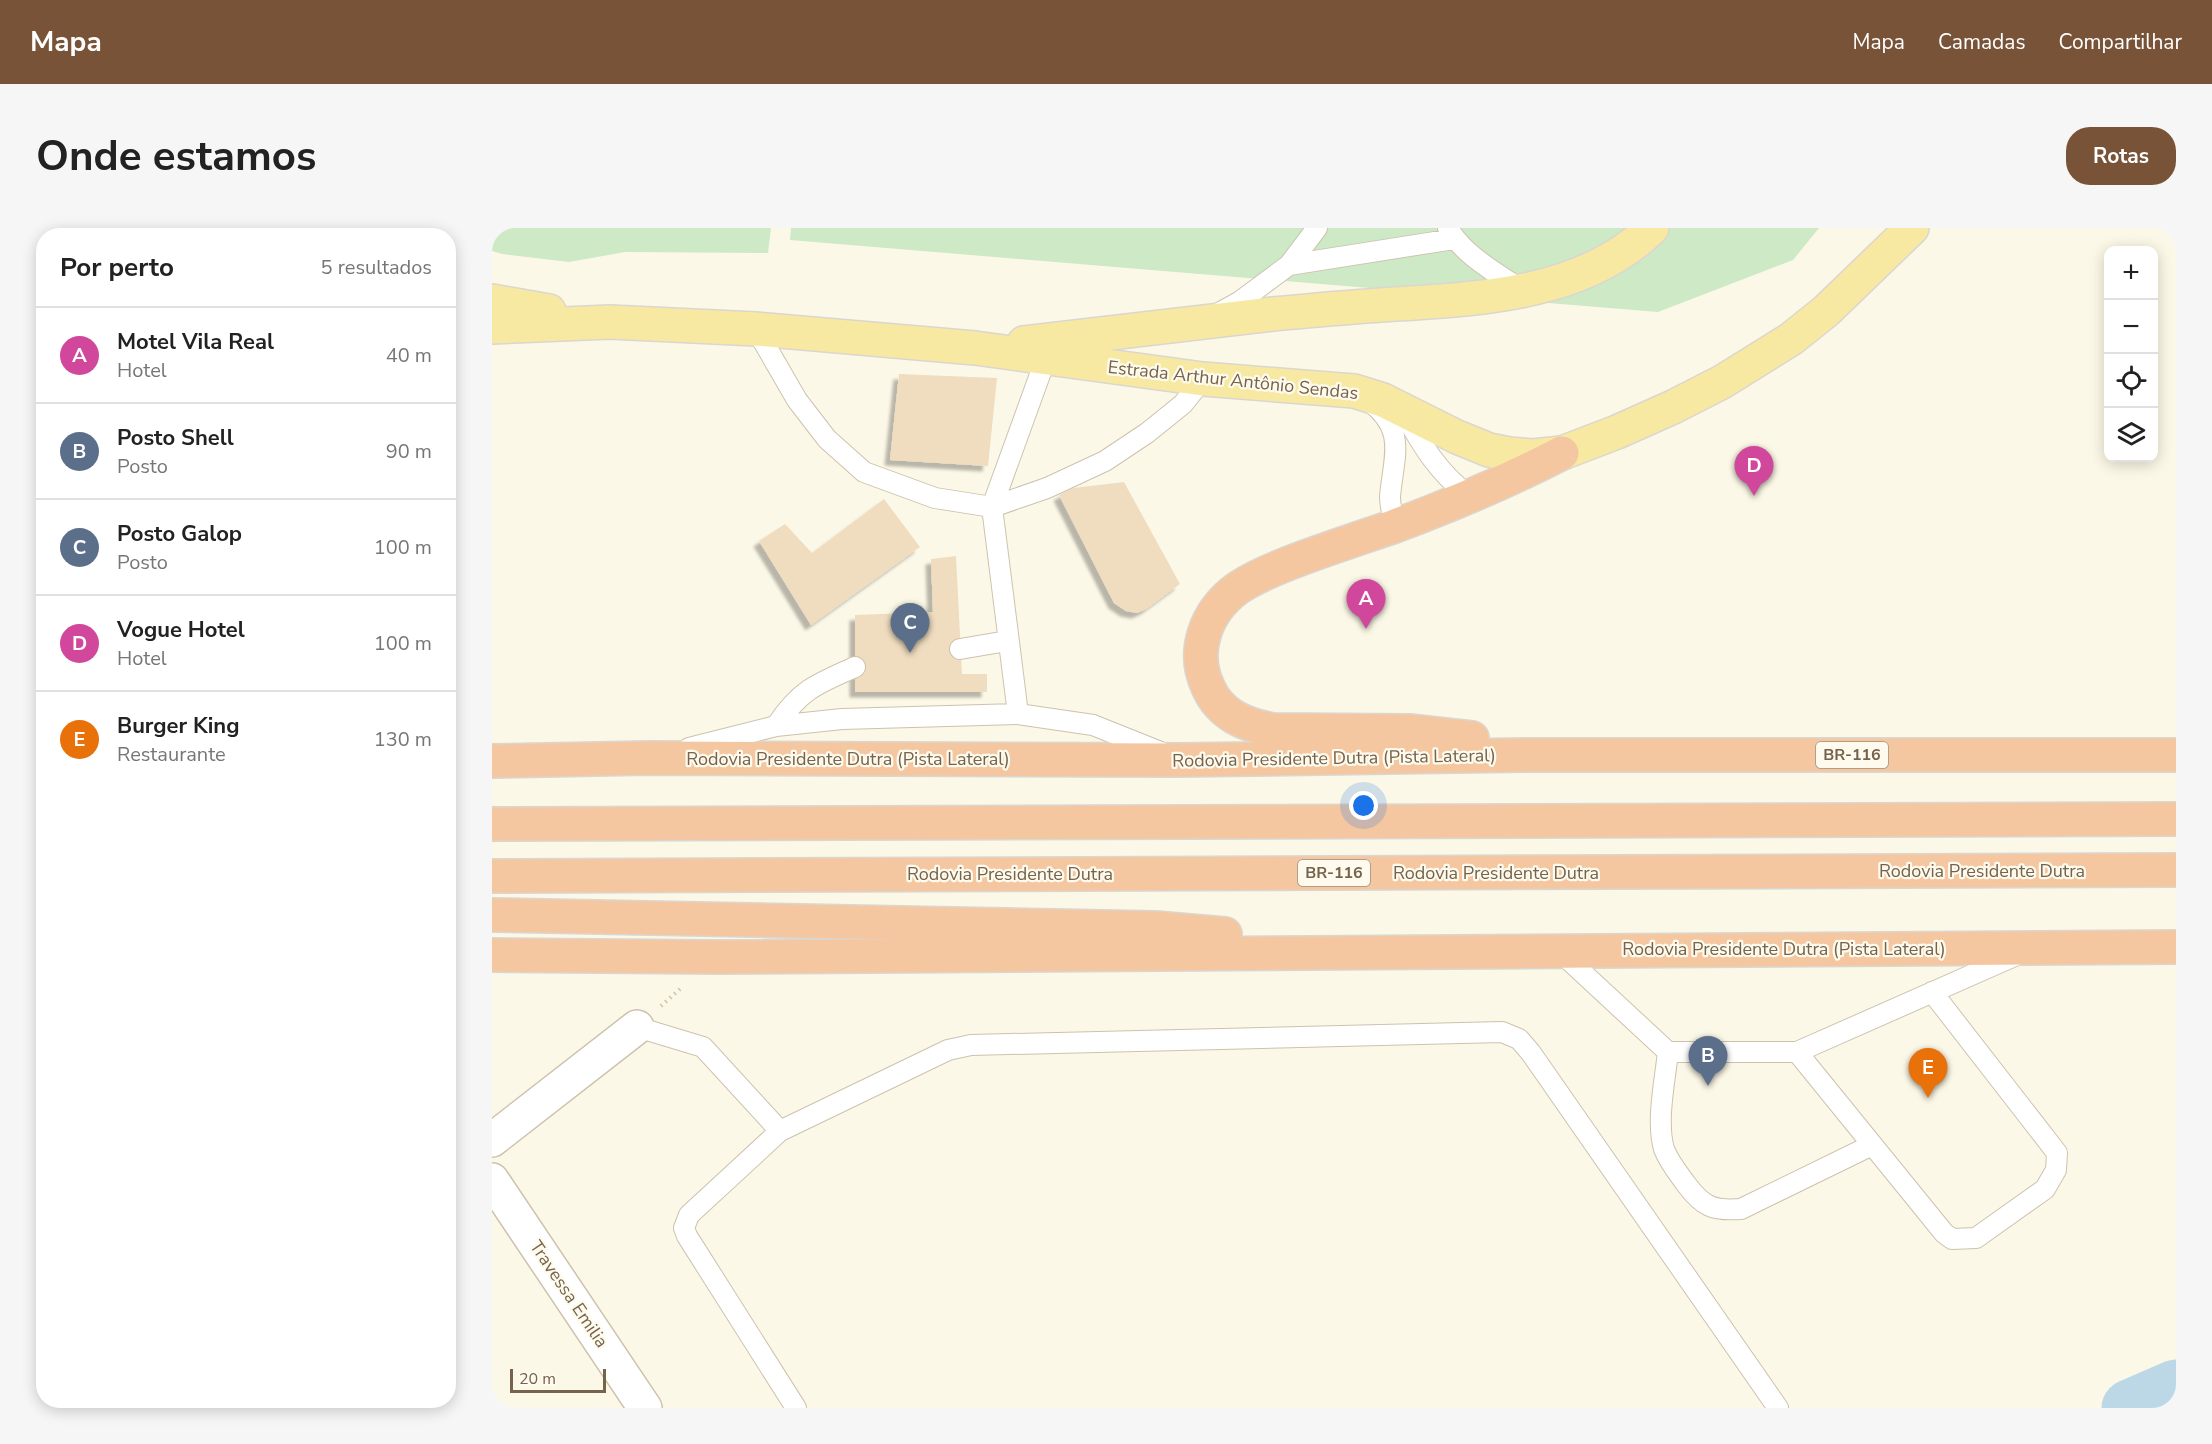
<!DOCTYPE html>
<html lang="pt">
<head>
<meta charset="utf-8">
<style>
	:root { --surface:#fff; --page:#f6f6f6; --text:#222; --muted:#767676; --line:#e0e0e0; --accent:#785337 }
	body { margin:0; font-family:"Nunito Sans",sans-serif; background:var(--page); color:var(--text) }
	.controls { position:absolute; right:18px; top:18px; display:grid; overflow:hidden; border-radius:12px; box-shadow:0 3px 15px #0003 }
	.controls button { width:54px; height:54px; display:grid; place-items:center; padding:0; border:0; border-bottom:2px solid var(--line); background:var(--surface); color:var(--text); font:30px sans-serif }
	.scale { position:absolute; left:18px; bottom:15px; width:96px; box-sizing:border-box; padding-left:6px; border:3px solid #75634c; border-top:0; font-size:16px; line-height:21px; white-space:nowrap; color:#75634c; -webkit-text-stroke:4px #fefbee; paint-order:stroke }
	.you { position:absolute; left:872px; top:578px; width:21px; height:21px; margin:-15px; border:4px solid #fff; border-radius:50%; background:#1a73e8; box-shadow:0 0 0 9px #1a73e833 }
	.badge { display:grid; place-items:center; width:39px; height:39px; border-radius:50%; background:var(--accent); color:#fff; font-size:20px; font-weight:700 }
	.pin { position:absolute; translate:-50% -50px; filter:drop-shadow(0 2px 3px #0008) }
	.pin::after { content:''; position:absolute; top:32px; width:21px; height:18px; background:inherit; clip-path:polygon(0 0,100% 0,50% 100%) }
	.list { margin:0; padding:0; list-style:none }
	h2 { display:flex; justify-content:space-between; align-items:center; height:78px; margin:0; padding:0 24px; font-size:26px }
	h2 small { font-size:20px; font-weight:400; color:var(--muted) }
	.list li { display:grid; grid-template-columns:39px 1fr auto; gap:18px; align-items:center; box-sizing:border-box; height:96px; padding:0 24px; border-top:2px solid var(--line) }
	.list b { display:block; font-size:22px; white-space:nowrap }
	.list p { margin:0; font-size:20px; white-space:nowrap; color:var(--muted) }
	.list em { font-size:20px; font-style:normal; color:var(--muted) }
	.icon { flex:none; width:33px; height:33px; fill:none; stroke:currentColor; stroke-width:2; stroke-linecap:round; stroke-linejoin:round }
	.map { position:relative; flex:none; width:1684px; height:1180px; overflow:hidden; border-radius:24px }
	header { display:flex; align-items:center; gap:36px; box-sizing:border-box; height:84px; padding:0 30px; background:var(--accent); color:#fff }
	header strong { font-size:28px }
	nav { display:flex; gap:33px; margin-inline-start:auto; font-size:21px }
	.intro { display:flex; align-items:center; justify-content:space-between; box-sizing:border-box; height:144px; padding:0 36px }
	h1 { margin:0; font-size:42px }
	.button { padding:15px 27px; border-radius:24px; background:var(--accent); color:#fff; font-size:21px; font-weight:700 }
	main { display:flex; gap:36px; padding:0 36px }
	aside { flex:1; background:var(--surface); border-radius:24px; box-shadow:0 3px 15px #0003 }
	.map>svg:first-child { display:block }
	.green { fill:#cde9c6 }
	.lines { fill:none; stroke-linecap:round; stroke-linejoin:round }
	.river { stroke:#bcd7e5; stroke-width:57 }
	.building { fill:#f0ddc0; filter:url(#shadow) }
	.lane-casing { stroke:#cdc2ae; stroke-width:22 }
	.street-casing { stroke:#cdc2ae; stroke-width:36 }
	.primary-casing { stroke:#dbd6d0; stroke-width:36 }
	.highway-casing { stroke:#dbd6d0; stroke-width:36 }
	.path { stroke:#d5c1a2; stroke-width:4; stroke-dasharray:1.5 4.5; stroke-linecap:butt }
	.lane { stroke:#fff; stroke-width:20 }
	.street { stroke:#fff; stroke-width:33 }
	.primary { stroke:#f8e9a2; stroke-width:33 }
	.highway { stroke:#f4c7a0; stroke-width:33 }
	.labels { text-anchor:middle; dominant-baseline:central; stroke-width:4.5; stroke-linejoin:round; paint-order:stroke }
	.shield { fill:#fefbee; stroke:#9e917d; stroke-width:1.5 }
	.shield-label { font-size:16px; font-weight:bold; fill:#75634c }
	.street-label { font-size:18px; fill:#75634c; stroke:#fefbee }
</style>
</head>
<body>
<header>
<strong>Mapa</strong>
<nav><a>Mapa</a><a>Camadas</a><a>Compartilhar</a></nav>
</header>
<div class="intro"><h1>Onde estamos</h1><a class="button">Rotas</a></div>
<main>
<aside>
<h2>Por perto<small>5 resultados</small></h2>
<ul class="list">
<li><span class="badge" style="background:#d1479c">A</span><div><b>Motel Vila Real</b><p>Hotel</p></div><em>40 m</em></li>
<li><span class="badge" style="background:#5c6f8a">B</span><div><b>Posto Shell</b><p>Posto</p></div><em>90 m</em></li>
<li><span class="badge" style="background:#5c6f8a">C</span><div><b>Posto Galop</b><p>Posto</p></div><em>100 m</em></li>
<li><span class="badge" style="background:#d1479c">D</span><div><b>Vogue Hotel</b><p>Hotel</p></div><em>100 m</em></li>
<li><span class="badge" style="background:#e8710a">E</span><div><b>Burger King</b><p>Restaurante</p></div><em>130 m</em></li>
</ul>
</aside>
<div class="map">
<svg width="1684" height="1180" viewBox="0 0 1684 1180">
	<defs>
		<filter id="shadow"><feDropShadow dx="-5.5" dy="5.5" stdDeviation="1.5" flood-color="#0004"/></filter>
	</defs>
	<rect width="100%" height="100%" fill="#fcf8e7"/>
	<!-- green -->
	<path class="green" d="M0,0H279L276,25L133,24L77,34L10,26L0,23Z
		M299,0H1327L1301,32L1166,84L298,12Z"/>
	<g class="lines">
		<!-- river -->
		<path class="river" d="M1638,1180L1684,1160"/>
	</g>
	<!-- building -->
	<path class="building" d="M407,146L505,150L496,238L398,232Z
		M632,254L688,356L654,381L645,385L634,383L622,375L567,267L581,260Z
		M392,271L428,319L319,397L267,313L293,296L320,325Z
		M464,328L470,446H495V464H363V387L441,384L439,331Z"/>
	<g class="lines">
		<!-- lane casing -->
		<g class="lane-casing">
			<path id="lane" d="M956,0C972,28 1005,45 1031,63
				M797,37L962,11
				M727,85L747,74L797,37L825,0
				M264,101L305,172L335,211L372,244L443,270L500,279L555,260L613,233L655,205L691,176L711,151
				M877,173C916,202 901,230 898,269C898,279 901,288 903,298
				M912,185C931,219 946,244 977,268
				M468,421L515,413
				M526,486L500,279L554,130
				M284,498C308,462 324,456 363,439
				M197,520L284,498L350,491L526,486L601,497L671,525
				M1066,722L1176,824H1305L1527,726
				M145,799L211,819L288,903
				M1176,824C1173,852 1164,894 1172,921C1177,934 1186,945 1194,956C1211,979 1221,983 1249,981L1380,917
				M1305,824L1452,1005L1460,1011L1484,1010L1553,961L1564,942L1565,925L1440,764
				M304,1180L195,1008L192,1000L197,987L288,903L456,822L479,817L1010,804L1027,811L1039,825L1286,1180"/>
		</g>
		<!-- street casing -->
		<g class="street-casing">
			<path id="street" d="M0,912L145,799
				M0,952L153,1180"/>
		</g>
		<!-- primary casing -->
		<g class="primary-casing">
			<path id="primary" d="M0,73L57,83
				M0,99L118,94L264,101L483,120L711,151L862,163L891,172L965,209L997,222L1017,226L1041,228L1070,225L1125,204L1181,179L1230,154L1299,111L1334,83L1420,0
				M532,115C615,106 698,95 781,86C817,83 854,79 890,77C982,71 1089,69 1160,0"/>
		</g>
		<!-- highway casing -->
		<g class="highway-casing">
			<path id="highway" d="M980,510L917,503L781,502C753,497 728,487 716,459C699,423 714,383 746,360C762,349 782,341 800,334C834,321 868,310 903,298C959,277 1016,253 1070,225
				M0,533L156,530L687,532L1036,527H1684
				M0,596L1684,591
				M0,648L1684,642
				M0,687L663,700L733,706
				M0,727L225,729L1684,719"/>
		</g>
		<!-- path -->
		<path class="path" d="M169,778L188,761"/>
		<!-- lane -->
		<use href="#lane" class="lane"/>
		<!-- street -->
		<use href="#street" class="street"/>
		<!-- primary -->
		<use href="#primary" class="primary"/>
		<!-- highway -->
		<use href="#highway" class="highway"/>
	</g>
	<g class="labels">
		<!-- shield labels -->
		<g class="shield">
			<rect x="1324" y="514" width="72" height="26" rx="4.5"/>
			<rect x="806" y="632" width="72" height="26" rx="4.5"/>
		</g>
		<g class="shield-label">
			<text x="1360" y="527">BR-116</text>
			<text x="842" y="645">BR-116</text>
		</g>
		<!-- street labels -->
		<g class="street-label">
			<text transform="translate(741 152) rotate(6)">Estrada Arthur Antônio Sendas</text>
			<text transform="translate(842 530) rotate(-1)">Rodovia Presidente Dutra (Pista Lateral)</text>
			<text x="356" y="531">Rodovia Presidente Dutra (Pista Lateral)</text>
			<text x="1490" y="643">Rodovia Presidente Dutra</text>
			<text x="1004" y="645">Rodovia Presidente Dutra</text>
			<text x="518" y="646">Rodovia Presidente Dutra</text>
			<text x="1292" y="721">Rodovia Presidente Dutra (Pista Lateral)</text>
			<text transform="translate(77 1066) rotate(56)">Travessa Emilia</text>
		</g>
	</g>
</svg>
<div class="controls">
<button>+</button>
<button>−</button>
<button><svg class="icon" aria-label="locate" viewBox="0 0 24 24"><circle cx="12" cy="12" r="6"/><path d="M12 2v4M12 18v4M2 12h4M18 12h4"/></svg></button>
<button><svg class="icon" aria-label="layers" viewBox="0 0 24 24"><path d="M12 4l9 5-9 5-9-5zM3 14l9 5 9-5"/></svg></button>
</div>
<div class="scale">20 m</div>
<div class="you"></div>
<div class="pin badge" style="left:874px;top:401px;background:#d1479c">A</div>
<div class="pin badge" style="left:1216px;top:858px;background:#5c6f8a">B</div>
<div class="pin badge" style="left:418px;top:425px;background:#5c6f8a">C</div>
<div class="pin badge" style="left:1262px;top:268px;background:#d1479c">D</div>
<div class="pin badge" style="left:1436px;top:870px;background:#e8710a">E</div>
</div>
</main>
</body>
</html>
